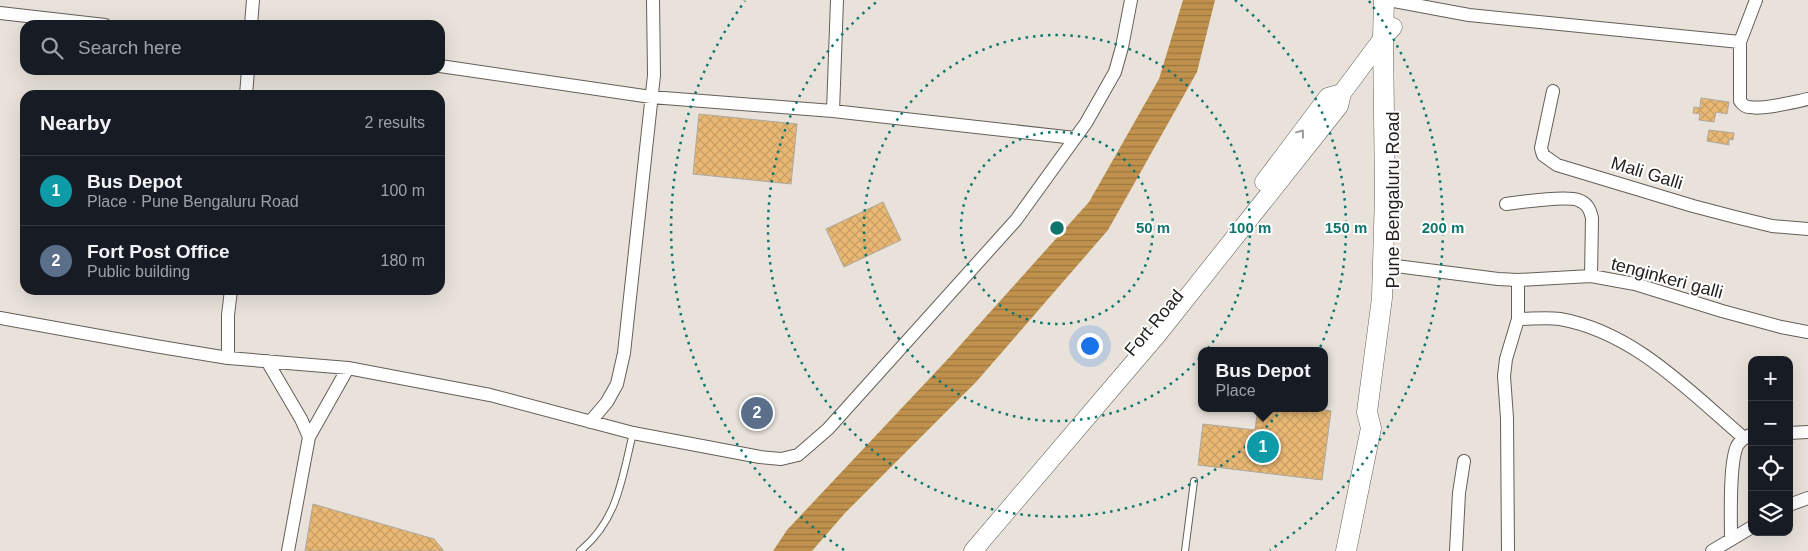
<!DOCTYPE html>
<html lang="en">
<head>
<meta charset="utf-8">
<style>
	:root { --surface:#171b24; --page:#242831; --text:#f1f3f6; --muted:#9ea1a6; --line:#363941; --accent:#006ad2 }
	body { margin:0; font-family:Helvetica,sans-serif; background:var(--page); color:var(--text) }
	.controls { position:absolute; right:15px; bottom:15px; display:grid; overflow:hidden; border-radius:10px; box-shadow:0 5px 20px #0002 }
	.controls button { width:45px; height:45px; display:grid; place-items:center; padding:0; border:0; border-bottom:1px solid var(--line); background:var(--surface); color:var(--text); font:25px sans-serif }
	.you { position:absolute; left:1089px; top:345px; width:18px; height:18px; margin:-12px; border:4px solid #fff; border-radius:50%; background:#1a73e8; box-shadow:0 0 0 8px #1a73e833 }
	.badge { display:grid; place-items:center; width:32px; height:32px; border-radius:50%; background:var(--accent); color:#fff; font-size:16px; font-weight:700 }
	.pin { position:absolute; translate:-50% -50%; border:2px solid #fff; box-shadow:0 1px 5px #0006 }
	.popup { position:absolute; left:1198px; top:347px; width:130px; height:65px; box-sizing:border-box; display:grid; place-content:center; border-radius:10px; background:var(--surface); filter:drop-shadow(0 1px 4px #0005); font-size:16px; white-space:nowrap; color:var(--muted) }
	.popup b { font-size:19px; color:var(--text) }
	.popup::after { content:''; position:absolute; left:50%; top:100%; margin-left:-10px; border:10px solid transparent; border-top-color:var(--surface) }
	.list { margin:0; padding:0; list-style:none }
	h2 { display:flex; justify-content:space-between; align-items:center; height:65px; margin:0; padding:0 20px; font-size:21px }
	h2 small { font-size:16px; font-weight:400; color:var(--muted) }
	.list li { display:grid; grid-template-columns:32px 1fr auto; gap:15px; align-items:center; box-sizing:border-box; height:70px; padding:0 20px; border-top:1px solid var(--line) }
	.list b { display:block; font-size:19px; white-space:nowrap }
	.list p { margin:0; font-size:16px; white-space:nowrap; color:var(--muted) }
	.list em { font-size:16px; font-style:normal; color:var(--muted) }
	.icon { flex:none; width:28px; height:28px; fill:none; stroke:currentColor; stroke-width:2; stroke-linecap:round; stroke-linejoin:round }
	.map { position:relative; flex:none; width:1808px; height:551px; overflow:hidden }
	.search { position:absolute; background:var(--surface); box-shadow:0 5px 20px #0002; left:20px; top:20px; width:425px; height:55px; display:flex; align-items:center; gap:12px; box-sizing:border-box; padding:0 18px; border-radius:15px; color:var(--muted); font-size:19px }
	.panel { position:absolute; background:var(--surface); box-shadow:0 5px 20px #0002; left:20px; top:90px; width:425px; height:205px; border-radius:15px }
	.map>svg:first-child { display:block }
	.water { fill:url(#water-rules) }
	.building { fill:url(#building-cross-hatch); stroke:#ada8a0 }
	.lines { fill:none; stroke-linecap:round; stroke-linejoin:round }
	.service-casing { stroke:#645f58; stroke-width:8 }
	.minor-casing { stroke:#645f58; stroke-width:14 }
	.secondary-casing { stroke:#645f58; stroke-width:19 }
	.primary-casing { stroke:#645f58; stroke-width:21 }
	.service { stroke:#fff; stroke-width:6 }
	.minor { stroke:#fff; stroke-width:12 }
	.secondary { stroke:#fff; stroke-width:18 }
	.primary { stroke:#fff; stroke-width:20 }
	.oneway { stroke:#9c9b9a }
	.ring { fill:none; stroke:#0f766e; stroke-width:2.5; stroke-dasharray:2.5 5 }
	.labels { text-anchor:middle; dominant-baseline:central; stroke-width:4; stroke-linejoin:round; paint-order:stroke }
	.street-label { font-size:18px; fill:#24211f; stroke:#fff }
	.centre { fill:#0f766e; stroke:#fff; stroke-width:2.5 }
	.ring-label { font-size:15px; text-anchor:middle; font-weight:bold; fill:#0f766e; stroke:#fff; stroke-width:4; stroke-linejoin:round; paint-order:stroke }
</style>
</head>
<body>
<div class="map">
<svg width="1808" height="551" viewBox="0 0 1808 551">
	<defs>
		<pattern id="water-rules" width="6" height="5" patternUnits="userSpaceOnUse" patternTransform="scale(1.25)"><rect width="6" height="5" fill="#bf914d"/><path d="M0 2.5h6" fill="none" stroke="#9b763f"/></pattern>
		<pattern id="building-cross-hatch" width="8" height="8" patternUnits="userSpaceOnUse" patternTransform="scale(1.25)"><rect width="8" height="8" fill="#e8b874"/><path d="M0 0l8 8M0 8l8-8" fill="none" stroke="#c79e64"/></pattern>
	</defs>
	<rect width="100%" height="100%" fill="#e8e2da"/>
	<!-- water -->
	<path class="water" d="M1183,0H1215L1197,72L1108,230L977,381L845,513L812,551H773L787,530L946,361L1089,202L1159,79Z"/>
	<!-- building -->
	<path class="building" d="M1701,98L1729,102L1727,114L1716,112L1714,122L1699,120L1700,114L1693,113L1694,107L1700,108Z
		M699,114L797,124L791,184L693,174Z
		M1709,130L1734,133L1733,140L1729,139V145L1707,141Z
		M883,202L901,240L844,267L826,229Z
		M1258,408H1310L1331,411L1322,480L1198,465L1203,424L1255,430Z
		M313,504L434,539L444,551H305Z"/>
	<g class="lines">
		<!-- service casing -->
		<g class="service-casing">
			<path id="service" d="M580,551C618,520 622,478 633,433
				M1185,551L1194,481"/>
		</g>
		<!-- minor casing -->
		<g class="minor-casing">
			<path id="minor" d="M1756,0L1740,42V101C1743,104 1744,107 1749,107C1763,110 1793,102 1808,99
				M1394,1L1469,15L1740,42
				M0,13L105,25
				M251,25L253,0
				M440,66L651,97L833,111L1075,138
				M1553,91L1541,148L1543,155L1557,165L1693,206L1735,217L1772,226L1808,229
				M246,95L248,70
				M833,111L837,0
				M1506,204C1520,202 1567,196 1578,200C1587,203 1590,209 1592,218L1591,276
				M1396,266L1498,279L1518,280L1591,276L1635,284L1722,311L1781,327L1808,332
				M0,318L155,346L228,358L348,368L490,395L633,433L760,457L781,459L798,455L828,429L1016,220L1086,123L1115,72L1122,47L1131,0
				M1518,319C1531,319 1546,317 1560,319C1634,332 1689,391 1744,438
				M228,358V315L231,290
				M267,361L301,419L309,437
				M590,422L607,402L617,384L624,353L654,75L653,0
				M1789,433L1808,432
				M1789,505L1808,498
				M1731,539C1731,517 1729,464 1737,446C1740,440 1746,437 1752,434
				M288,551L309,437L348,368
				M1456,551L1459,493L1464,461
				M1508,551L1507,418L1504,376L1506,359L1518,319V280
				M1712,551L1752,527"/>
		</g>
		<!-- secondary casing -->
		<g class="secondary-casing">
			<path id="secondary" d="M1264,182L1328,97L1342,93
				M973,551L1158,334L1339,106L1342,93L1383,38L1393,27"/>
		</g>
		<!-- primary casing -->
		<g class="primary-casing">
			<path id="primary" d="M1346,551L1371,428L1367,412L1382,298L1385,193L1383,38L1384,0"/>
		</g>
		<!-- service -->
		<use href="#service" class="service"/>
		<!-- minor -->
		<use href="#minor" class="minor"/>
		<!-- secondary -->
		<use href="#secondary" class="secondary"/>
		<!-- primary -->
		<use href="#primary" class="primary"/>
	</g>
	<!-- one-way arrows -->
	<defs><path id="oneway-chevron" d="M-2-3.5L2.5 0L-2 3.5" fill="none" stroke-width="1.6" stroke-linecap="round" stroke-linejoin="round" transform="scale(1.25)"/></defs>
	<use class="oneway" href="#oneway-chevron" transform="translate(1301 133) rotate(-53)"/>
	<!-- distance rings -->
	<g class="ring">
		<circle cx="1057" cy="228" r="96"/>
		<circle cx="1057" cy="228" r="193"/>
		<path d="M1235 0A289 289 0 1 1 879 0"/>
		<path d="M844 550A386 386 0 0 1 745 1M1369 1A386 386 0 0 1 1270 550"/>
	</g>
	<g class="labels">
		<!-- street labels -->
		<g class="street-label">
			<text transform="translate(1647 173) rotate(17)">Mali Galli</text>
			<text transform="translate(1393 200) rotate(-90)">Pune Bengaluru Road</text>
			<text transform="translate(1667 278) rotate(15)">tenginkeri galli</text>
			<text transform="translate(1154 323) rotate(-50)">Fort Road</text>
		</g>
	</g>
	<circle cx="1057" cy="228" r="8" class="centre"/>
	<g class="ring-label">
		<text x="1153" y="233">50 m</text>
		<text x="1250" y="233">100 m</text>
		<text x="1346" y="233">150 m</text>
		<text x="1443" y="233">200 m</text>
	</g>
</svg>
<div class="controls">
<button>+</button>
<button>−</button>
<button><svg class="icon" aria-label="locate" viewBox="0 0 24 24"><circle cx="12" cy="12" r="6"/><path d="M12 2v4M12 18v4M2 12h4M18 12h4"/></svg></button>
<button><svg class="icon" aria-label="layers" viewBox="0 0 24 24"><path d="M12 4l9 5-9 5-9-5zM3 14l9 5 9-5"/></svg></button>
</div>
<div class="you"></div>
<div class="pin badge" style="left:1263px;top:447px;background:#0f9aa8">1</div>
<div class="popup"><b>Bus Depot</b>Place</div>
<div class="pin badge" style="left:757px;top:413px;background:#5c6f8a">2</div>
<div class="search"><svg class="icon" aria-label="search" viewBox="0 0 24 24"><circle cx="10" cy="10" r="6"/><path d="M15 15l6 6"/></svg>Search here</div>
<section class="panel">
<h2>Nearby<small>2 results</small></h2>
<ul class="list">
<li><span class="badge" style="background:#0f9aa8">1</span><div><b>Bus Depot</b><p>Place · Pune Bengaluru Road</p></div><em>100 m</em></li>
<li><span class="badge" style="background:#5c6f8a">2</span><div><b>Fort Post Office</b><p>Public building</p></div><em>180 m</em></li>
</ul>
</section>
</div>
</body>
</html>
